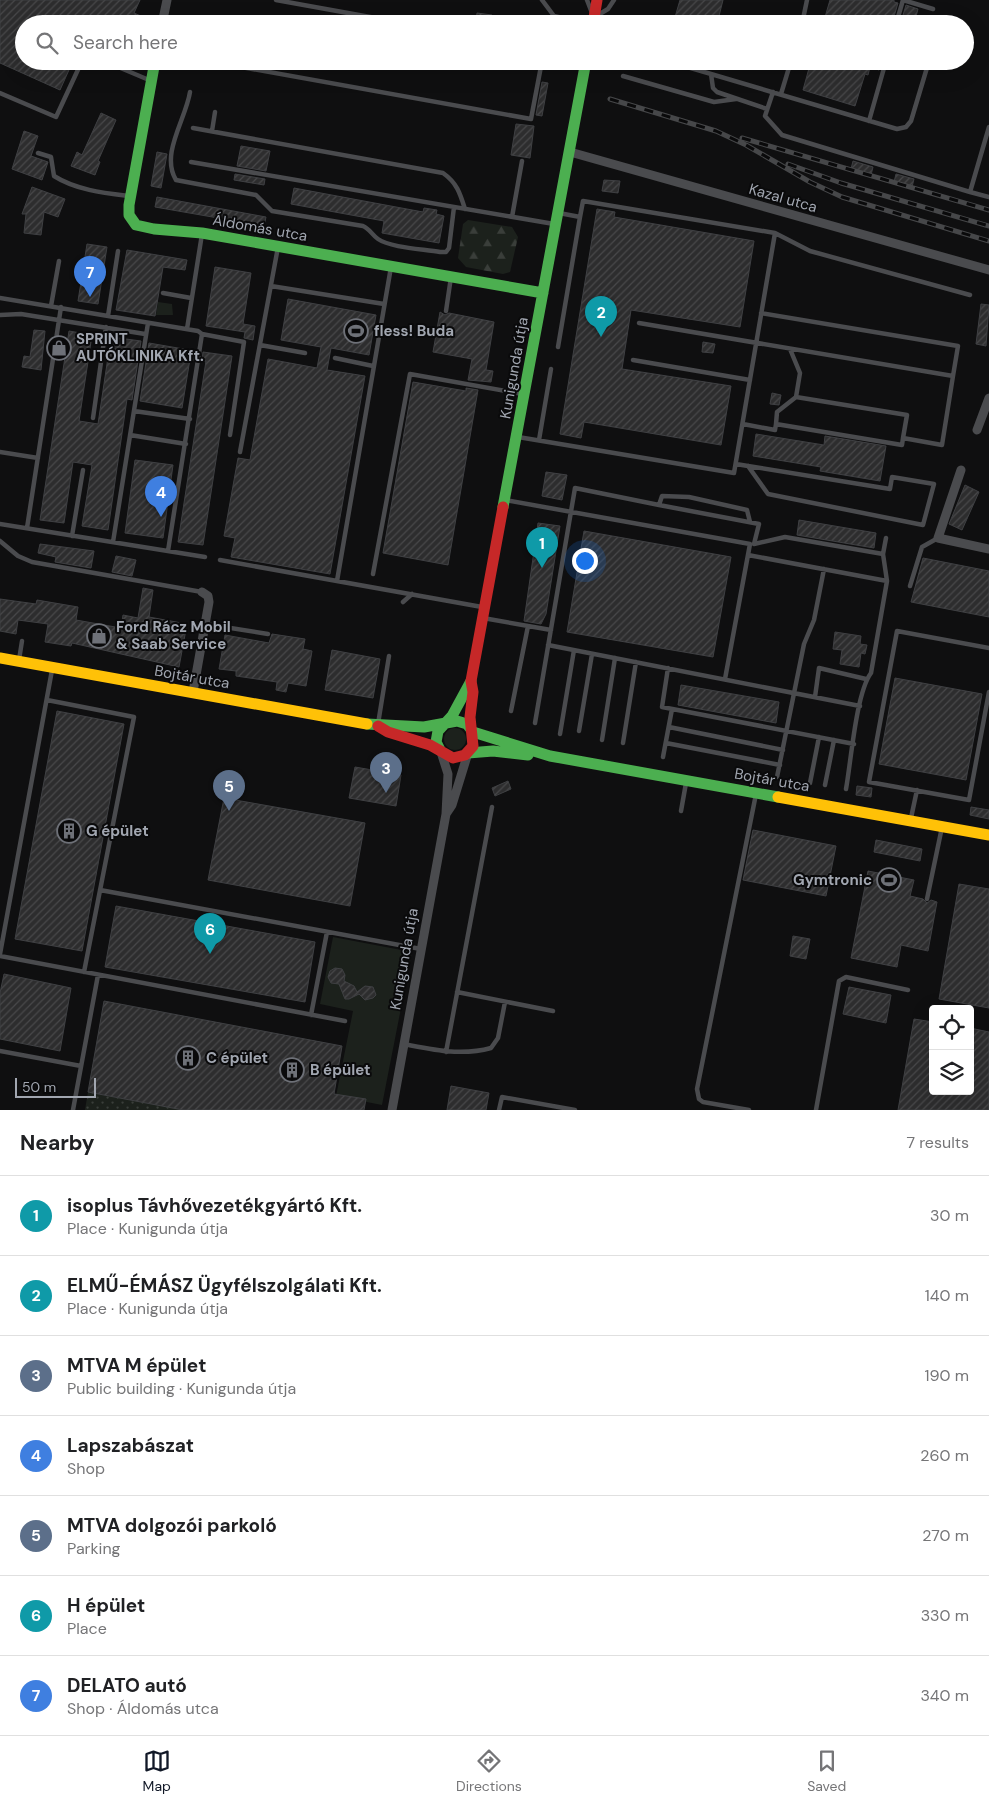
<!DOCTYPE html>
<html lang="en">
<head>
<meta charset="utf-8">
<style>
	:root { --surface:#fff; --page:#f2f2f2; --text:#202124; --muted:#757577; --line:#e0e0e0; --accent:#111827 }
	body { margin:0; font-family:"DM Sans",sans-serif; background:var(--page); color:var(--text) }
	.controls { position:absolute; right:15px; bottom:15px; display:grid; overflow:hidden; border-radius:5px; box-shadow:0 5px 20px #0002 }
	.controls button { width:45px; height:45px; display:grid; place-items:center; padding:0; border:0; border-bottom:1px solid var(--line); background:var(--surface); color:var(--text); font:25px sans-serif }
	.scale { position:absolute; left:15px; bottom:12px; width:81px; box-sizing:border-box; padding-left:5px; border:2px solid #a1a6b0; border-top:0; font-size:14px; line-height:18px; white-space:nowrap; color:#a1a6b0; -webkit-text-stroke:4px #0a0a0b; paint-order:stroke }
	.you { position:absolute; left:584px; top:560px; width:18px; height:18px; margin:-12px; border:4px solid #fff; border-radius:50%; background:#1a73e8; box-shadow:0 0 0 8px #1a73e833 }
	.badge { display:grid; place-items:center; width:32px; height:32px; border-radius:50%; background:var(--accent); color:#fff; font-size:16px; font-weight:700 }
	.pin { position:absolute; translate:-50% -41px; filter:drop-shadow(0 1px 2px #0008) }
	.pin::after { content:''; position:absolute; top:26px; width:18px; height:15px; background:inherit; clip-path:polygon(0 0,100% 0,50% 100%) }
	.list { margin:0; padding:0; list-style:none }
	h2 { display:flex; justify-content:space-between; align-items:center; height:65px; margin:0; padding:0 20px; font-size:21px }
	h2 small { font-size:16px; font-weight:400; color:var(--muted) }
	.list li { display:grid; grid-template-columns:32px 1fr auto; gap:15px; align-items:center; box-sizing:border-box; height:80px; padding:0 20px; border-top:1px solid var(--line) }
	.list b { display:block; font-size:19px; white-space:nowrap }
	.list p { margin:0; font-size:16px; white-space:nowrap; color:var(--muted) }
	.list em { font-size:16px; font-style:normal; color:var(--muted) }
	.icon { flex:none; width:28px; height:28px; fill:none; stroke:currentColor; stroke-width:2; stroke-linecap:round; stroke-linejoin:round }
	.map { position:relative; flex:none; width:989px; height:1110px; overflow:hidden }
	.search { position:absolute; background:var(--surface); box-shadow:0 5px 20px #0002; left:15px; right:15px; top:15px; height:55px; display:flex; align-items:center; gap:12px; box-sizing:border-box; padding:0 18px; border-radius:28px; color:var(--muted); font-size:19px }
	.sheet { height:625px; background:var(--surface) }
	nav { display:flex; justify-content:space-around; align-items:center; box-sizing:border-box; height:70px; border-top:1px solid var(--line); background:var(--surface); font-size:14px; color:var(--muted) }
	nav a { display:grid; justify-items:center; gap:2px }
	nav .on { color:var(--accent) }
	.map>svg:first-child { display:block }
	.grass { fill:#1c211c }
	.forest { fill:url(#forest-firs) }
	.park { fill:url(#park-dots) }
	.building { fill:url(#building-hatch); stroke:#3f4043 }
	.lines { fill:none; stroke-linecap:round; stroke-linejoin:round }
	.lane { stroke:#4a4b4e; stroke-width:4.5 }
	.street { stroke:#4a4b4e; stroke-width:9 }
	.fast { stroke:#4caf50; stroke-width:11 }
	.slow { stroke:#ffc107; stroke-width:11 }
	.jam { stroke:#c62828; stroke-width:11 }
	.rail-casing { stroke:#464749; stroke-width:5 }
	.rail { stroke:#0a0a0b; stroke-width:3; stroke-dasharray:9; stroke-linecap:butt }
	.labels { text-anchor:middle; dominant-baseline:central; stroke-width:4; stroke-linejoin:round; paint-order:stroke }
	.street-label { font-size:15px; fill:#a1a6b0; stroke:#0a0a0b }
	.poi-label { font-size:15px; font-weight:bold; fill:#a1a6b0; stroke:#0a0a0b; text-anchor:start }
</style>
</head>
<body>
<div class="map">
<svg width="989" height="1110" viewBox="0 0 989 1110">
	<defs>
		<pattern id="forest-firs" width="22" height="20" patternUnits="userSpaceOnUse" patternTransform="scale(1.25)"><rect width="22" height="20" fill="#1c211c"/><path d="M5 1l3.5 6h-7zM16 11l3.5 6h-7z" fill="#3a3e3a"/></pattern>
		<pattern id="park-dots" width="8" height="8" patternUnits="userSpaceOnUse" patternTransform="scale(1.25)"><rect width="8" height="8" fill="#1c211c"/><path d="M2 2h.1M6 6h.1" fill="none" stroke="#3a3e3a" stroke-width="1.8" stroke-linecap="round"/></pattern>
		<pattern id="building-hatch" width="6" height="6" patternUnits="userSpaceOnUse" patternTransform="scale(1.25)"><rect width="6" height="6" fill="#2d2d2e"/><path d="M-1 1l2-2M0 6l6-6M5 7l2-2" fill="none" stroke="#48484a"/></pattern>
	</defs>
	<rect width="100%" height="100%" fill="#0f0f10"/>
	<!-- grass -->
	<path class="grass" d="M158,302L172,304L173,315H156Z
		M444 739a11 11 0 1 1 22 0a11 11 0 1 1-22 0Z
		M333,937L412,952L382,1105L336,1096L353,1011L320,1004Z"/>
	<!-- forest -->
	<path class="forest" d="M468,220L512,227L518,237L510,272L503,274L466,267L458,258L463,224Z"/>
	<!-- park -->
	<path class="park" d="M88,1092L183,1110H85Z"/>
	<!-- building -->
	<path class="building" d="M0,0H140L134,13L141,16L138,24H103L100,19H92L90,24H24V61H73L60,90L0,63Z
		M680,0H723L717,24H673Z
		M830,0H894V2L898,3L893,20L889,19L887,24H823Z
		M906,5L918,9L914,24L901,22Z
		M477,13L492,15L491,24L476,21Z
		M811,61H882L879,70L870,67L868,75L865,74L855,106L803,90Z
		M542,82L548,83L542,116L536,115Z
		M101,113L116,120L98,161L100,162L95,175L71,166L77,152L82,155Z
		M516,124L534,126L530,158L511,155Z
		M24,131L38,136L31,156L48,162L42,180L12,169Z
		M241,146L270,151L266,171L237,166Z
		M157,152L167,154L161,188L151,186Z
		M853,161L873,167L871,175L851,169Z
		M235,174L265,179L264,185L234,180Z
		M896,174L914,179L912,187L894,182Z
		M604,180L620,181L618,193L602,191Z
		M32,187L65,199L58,217L44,212L41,235L24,233L26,214H22Z
		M294,188L423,212L424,208L437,210L436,214L444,216L439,243L382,233L384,221L291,204Z
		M157,197L266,217L264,226L155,207Z
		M597,209L615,212L614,217L754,241L740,327L631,310L622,369L731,386L721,445L584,422L581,438L560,434Z
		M87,244L107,247L98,304L78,301Z
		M127,250L187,260L185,270L163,267L155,316L116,310Z
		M215,267L251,273L243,324L255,326L253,340L244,338L245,332L206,326Z
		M288,299L376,315L369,355L331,348L327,370L365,376L330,574L231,557L235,538L224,536L238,458L250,460L268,359L317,368L321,347L281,340Z
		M981,304L989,305L986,346L976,344Z
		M440,312L445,315L449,313L494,322L486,370L493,371L491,382L468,380L472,359L433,352Z
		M34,330L45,331L41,370L22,367L24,356L30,357Z
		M69,331L92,335L79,421L98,424L111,337L141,341L132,400L127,399L108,530L82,526L92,465L73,462L64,523L40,520Z
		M703,342L715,344L713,353L702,352Z
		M149,343L195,351L194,360L190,359L182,408L140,401Z
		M203,352L232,356L203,545L178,542L206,361H202Z
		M413,382L466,391V388L478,390L448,565L383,553Z
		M772,393L781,395L779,405L770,404Z
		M756,434L824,445L825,436L886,446L880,481L820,471L821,467L753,456Z
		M135,460L173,465L163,538L125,533Z
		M546,472L567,475L562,500L542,496Z
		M965,485L979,492L962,530L949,524Z
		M799,520L876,533L874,548L797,535Z
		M538,523L560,526L546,614L541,624L524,621Z
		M584,531L731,557L713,657L567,632Z
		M40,544L94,551L91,568L55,562L56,557L38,553Z
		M116,556L136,560L132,576L112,572Z
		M923,558L989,571V617L911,602Z
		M143,588L153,590L149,617L187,624L179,667L72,643L71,646L45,642L48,624L18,620L16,634L0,631V599L36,604L37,600L78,607L76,620L121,628L123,615L138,618Z
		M835,632L861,636L860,644L867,645L865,654L861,653L859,667L840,664L842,650L833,649Z
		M272,634L305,639L303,649L312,651L306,686L288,683L286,692L276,690L277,682L236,676V671L219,669L225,635L269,643Z
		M332,650L380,659L373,698L325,690Z
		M895,678L982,694L966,780L879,764Z
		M681,685L779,702L776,723L678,705Z
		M57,711L124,724L82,951L15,939Z
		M355,767L401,775L396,806L349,798Z
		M508,781L511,789L495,796L492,788Z
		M857,786L872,788L871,797L856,795Z
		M224,798L365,823L350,906L208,880Z
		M971,807L989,810V819L970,815Z
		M753,830L836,846L826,896L743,880Z
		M876,840L922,849L920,861L874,852Z
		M868,871L914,880L910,896L923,899L927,903L931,900L937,902L928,951L901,945L897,967L851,958Z
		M959,884L989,889V1008L939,999Z
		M116,906L315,942L305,1002L105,967Z
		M793,936L810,939L806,959L790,956Z
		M335,968L342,969L345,975L344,981L354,986L357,992L365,986L373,987L376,995L373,998L365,1000L359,994L349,999H345L339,984L331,983L328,977L330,971Z
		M4,974L71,988L60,1051L0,1039V993Z
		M849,987L891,995L886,1023L843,1014Z
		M104,1001L342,1046L334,1094L366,1099L364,1110H183L88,1092Z
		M914,1019L933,1022V1091H970V1028L989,1032V1110H898Z
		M451,1086L489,1093L486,1110H447Z"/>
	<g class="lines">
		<!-- lane -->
		<path class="lane" d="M276,0L409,24
			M542,0L554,16L589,24
			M587,0L592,13
			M598,15L608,9L614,0
			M98,24L99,23
			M802,24L807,0
			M896,24L903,0L933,9
			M104,61L149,80
			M208,61L531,119L542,61
			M667,61L897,129L906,127L911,121L929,61
			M711,74L713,88L717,92L767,109
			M623,76L714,102L736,99
			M190,92C186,119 160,154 176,180L256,195L272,211L363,226C370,229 372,235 378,239C391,248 424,249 440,252H446L449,248L454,207
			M773,92L765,116L782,135L970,192L989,127
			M0,93L56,117L82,61
			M781,94L791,61
			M869,121L886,61
			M193,128L443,173C457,183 460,193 465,209
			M212,131L215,112
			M38,153L51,157L54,176C76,190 104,193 129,196
			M191,162L554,224
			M970,192L989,197
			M512,217L522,161
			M775,233L810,251L970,295
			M271,286L384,304
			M163,293L191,298
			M0,298L198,331L202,334L168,551
			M51,306L59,261
			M446,311L451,277
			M761,313L958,346L953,376
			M0,315L21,314L145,334
			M108,316L118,251
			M639,323L953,376L942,445L903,438L907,415L796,397L777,412L776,424
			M187,329L202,234
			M202,334L244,342L230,435
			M260,345L305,353
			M558,347L580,217L559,213
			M790,349L800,373L796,397
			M335,358L373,366
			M633,360L750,380
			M134,411L190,419
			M93,418L106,327
			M743,424L775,430L776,424L902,445L903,438
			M130,435L186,444
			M518,437L734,473L775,233L583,201L580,217
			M539,440L551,369
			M0,452L38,458
			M240,452L278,247
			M736,464L748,466L890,489L892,477L934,484L923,525L768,494L748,466
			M505,500L750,544L725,679
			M750,522L747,510L689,497L662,496L659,505L759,524L754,544
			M0,524L205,557
			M27,528L61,307
			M72,536L83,470
			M0,541L18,556L32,562L202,592
			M113,542L148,323
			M754,544L785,537L883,554
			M748,555L887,581L883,554L886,538
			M220,560L482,607
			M373,574L410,374L523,394
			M337,581L391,267
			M910,586L922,547L938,538
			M403,602L412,594
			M483,618L551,630
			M205,624L268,634
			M548,645L860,706
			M989,648L897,631L869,782L969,800L989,692
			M19,660L22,641
			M668,668L662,707L854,744
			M815,697L819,668L866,679
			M47,700L134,717L84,972
			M511,711L528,626
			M535,723L575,488L659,505
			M378,724L389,656
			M669,727L783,750
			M579,731L592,654
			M560,734L574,650
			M602,740L615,658
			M623,743L636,662
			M666,743L780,765
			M663,757L672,709
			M777,777L804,644L814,620L824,569
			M810,783L819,737
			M825,785L834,740
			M846,789C851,762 856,693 871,673L887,581
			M681,811L686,783
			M911,818L917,790
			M100,890L421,949
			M927,899L942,827
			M0,954L52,670
			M0,956L345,1021
			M457,992L553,1011
			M311,1015L327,932
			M404,1044C433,1050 462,1056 491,1048L498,1038L505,1002
			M0,1051L81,1066
			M446,1052L492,807
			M73,1110L98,975
			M499,1110L502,1097L575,1110
			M749,1110L703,1102L699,1099L697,1089L756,794
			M816,1110L839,981L846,977L908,990"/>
		<!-- street -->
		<path class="street" d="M162,24L167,0
			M570,152L989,270
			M977,430L989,398
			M961,470L938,538L989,549
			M193,692L209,602L208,596L202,592
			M446,814L452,805L468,753
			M392,1110L446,814L448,774L441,752"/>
		<!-- fast -->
		<path class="fast" d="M155,61L129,205V215L136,225L154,229L202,233L543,293
			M503,507L586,61
			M367,724L424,727L457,721L467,724L473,732
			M473,732L550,756L778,797
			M440,750L436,742L438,731L452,716L471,681
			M468,753L493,751L528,755"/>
		<!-- slow -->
		<path class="slow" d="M0,658L367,724
			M778,797L989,835"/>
		<!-- jam -->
		<path class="jam" d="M593,24L597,0
			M378,726L388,732L430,745L453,758L465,755L473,746L470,717L473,692L471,681L503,507"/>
		<!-- rail casing -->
		<g class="rail-casing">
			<path id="rail" d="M610,99L716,131L746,145L810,182L842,197L989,241
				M742,138L989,210
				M788,164L841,183L989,226"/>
		</g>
		<!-- rail -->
		<use href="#rail" class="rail"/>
	</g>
	<!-- icons -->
	<defs>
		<g id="stadium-ring" transform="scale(1.25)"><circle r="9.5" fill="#0a0a0b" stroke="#6e7178" stroke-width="1.5"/><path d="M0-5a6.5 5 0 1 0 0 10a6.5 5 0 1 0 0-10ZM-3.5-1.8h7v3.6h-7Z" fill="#6e7178"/></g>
		<g id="shop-ring" transform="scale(1.25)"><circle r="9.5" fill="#0a0a0b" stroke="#6e7178" stroke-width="1.5"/><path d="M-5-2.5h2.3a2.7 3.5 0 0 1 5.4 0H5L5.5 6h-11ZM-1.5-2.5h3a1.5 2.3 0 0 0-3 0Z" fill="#6e7178"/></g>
		<g id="building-ring" transform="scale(1.25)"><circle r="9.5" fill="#0a0a0b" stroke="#6e7178" stroke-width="1.5"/><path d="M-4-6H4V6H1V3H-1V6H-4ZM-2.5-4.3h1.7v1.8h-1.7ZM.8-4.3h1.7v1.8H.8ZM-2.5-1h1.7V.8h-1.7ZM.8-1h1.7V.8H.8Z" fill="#6e7178"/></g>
	</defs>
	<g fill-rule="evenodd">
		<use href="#stadium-ring" x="356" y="331"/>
		<use href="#shop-ring" x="59" y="348"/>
		<use href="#shop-ring" x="99" y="636"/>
		<use href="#building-ring" x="69" y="831"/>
		<use href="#stadium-ring" x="889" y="880"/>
		<use href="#building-ring" x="188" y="1058"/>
		<use href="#building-ring" x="292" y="1070"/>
	</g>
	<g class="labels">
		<!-- street labels -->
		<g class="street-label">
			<text transform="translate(783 198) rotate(16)">Kazal utca</text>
			<text transform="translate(260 228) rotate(10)">Áldomás utca</text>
			<text transform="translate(514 368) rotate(-80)">Kunigunda útja</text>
			<text transform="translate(192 677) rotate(10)">Bojtár utca</text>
			<text transform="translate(772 780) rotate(10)">Bojtár utca</text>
			<text transform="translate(404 959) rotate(-80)">Kunigunda útja</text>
		</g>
		<!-- poi labels -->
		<g class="poi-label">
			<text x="374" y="331">fless! Buda</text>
			<text x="76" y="339">SPRINT<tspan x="76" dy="17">AUTÓKLINIKA Kft.</tspan></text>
			<text x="116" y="627">Ford Rácz Mobil<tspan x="116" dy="17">&amp; Saab Service</tspan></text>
			<text x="86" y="831">G épület</text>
			<text x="872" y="880" text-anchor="end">Gymtronic</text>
			<text x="206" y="1058">C épület</text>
			<text x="310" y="1070">B épület</text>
		</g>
	</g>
</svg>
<div class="controls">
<button><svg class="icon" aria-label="locate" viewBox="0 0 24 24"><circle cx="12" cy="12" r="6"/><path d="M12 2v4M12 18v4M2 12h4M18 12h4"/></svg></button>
<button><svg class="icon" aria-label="layers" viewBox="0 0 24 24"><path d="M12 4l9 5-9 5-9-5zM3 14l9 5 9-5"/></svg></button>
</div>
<div class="scale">50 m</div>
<div class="you"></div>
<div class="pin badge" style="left:542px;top:568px;background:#0f9aa8">1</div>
<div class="pin badge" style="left:601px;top:337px;background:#0f9aa8">2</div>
<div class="pin badge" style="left:386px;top:793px;background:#5c6f8a">3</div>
<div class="pin badge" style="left:161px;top:517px;background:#3f7fe0">4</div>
<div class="pin badge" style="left:229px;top:811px;background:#5c6f8a">5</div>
<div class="pin badge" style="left:210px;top:954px;background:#0f9aa8">6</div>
<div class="pin badge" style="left:90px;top:297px;background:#3f7fe0">7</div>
<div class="search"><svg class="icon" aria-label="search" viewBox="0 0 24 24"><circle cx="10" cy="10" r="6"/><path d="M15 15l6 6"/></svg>Search here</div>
</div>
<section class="sheet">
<h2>Nearby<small>7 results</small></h2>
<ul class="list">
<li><span class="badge" style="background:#0f9aa8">1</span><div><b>isoplus Távhővezetékgyártó Kft.</b><p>Place · Kunigunda útja</p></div><em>30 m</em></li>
<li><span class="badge" style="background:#0f9aa8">2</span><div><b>ELMŰ-ÉMÁSZ Ügyfélszolgálati Kft.</b><p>Place · Kunigunda útja</p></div><em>140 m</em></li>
<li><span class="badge" style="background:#5c6f8a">3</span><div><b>MTVA M épület</b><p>Public building · Kunigunda útja</p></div><em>190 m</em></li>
<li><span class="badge" style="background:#3f7fe0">4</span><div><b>Lapszabászat</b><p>Shop</p></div><em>260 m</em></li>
<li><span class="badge" style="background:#5c6f8a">5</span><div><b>MTVA dolgozói parkoló</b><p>Parking</p></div><em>270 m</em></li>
<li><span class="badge" style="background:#0f9aa8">6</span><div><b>H épület</b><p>Place</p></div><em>330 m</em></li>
<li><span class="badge" style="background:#3f7fe0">7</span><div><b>DELATO autó</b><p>Shop · Áldomás utca</p></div><em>340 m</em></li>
</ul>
</section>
<nav>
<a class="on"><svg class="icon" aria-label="map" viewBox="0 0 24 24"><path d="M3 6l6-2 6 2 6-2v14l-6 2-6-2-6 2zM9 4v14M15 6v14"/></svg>Map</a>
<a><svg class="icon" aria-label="directions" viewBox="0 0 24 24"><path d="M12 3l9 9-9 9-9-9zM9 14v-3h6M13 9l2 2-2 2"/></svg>Directions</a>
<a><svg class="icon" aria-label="saved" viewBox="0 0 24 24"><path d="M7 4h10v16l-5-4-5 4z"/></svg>Saved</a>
</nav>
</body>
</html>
